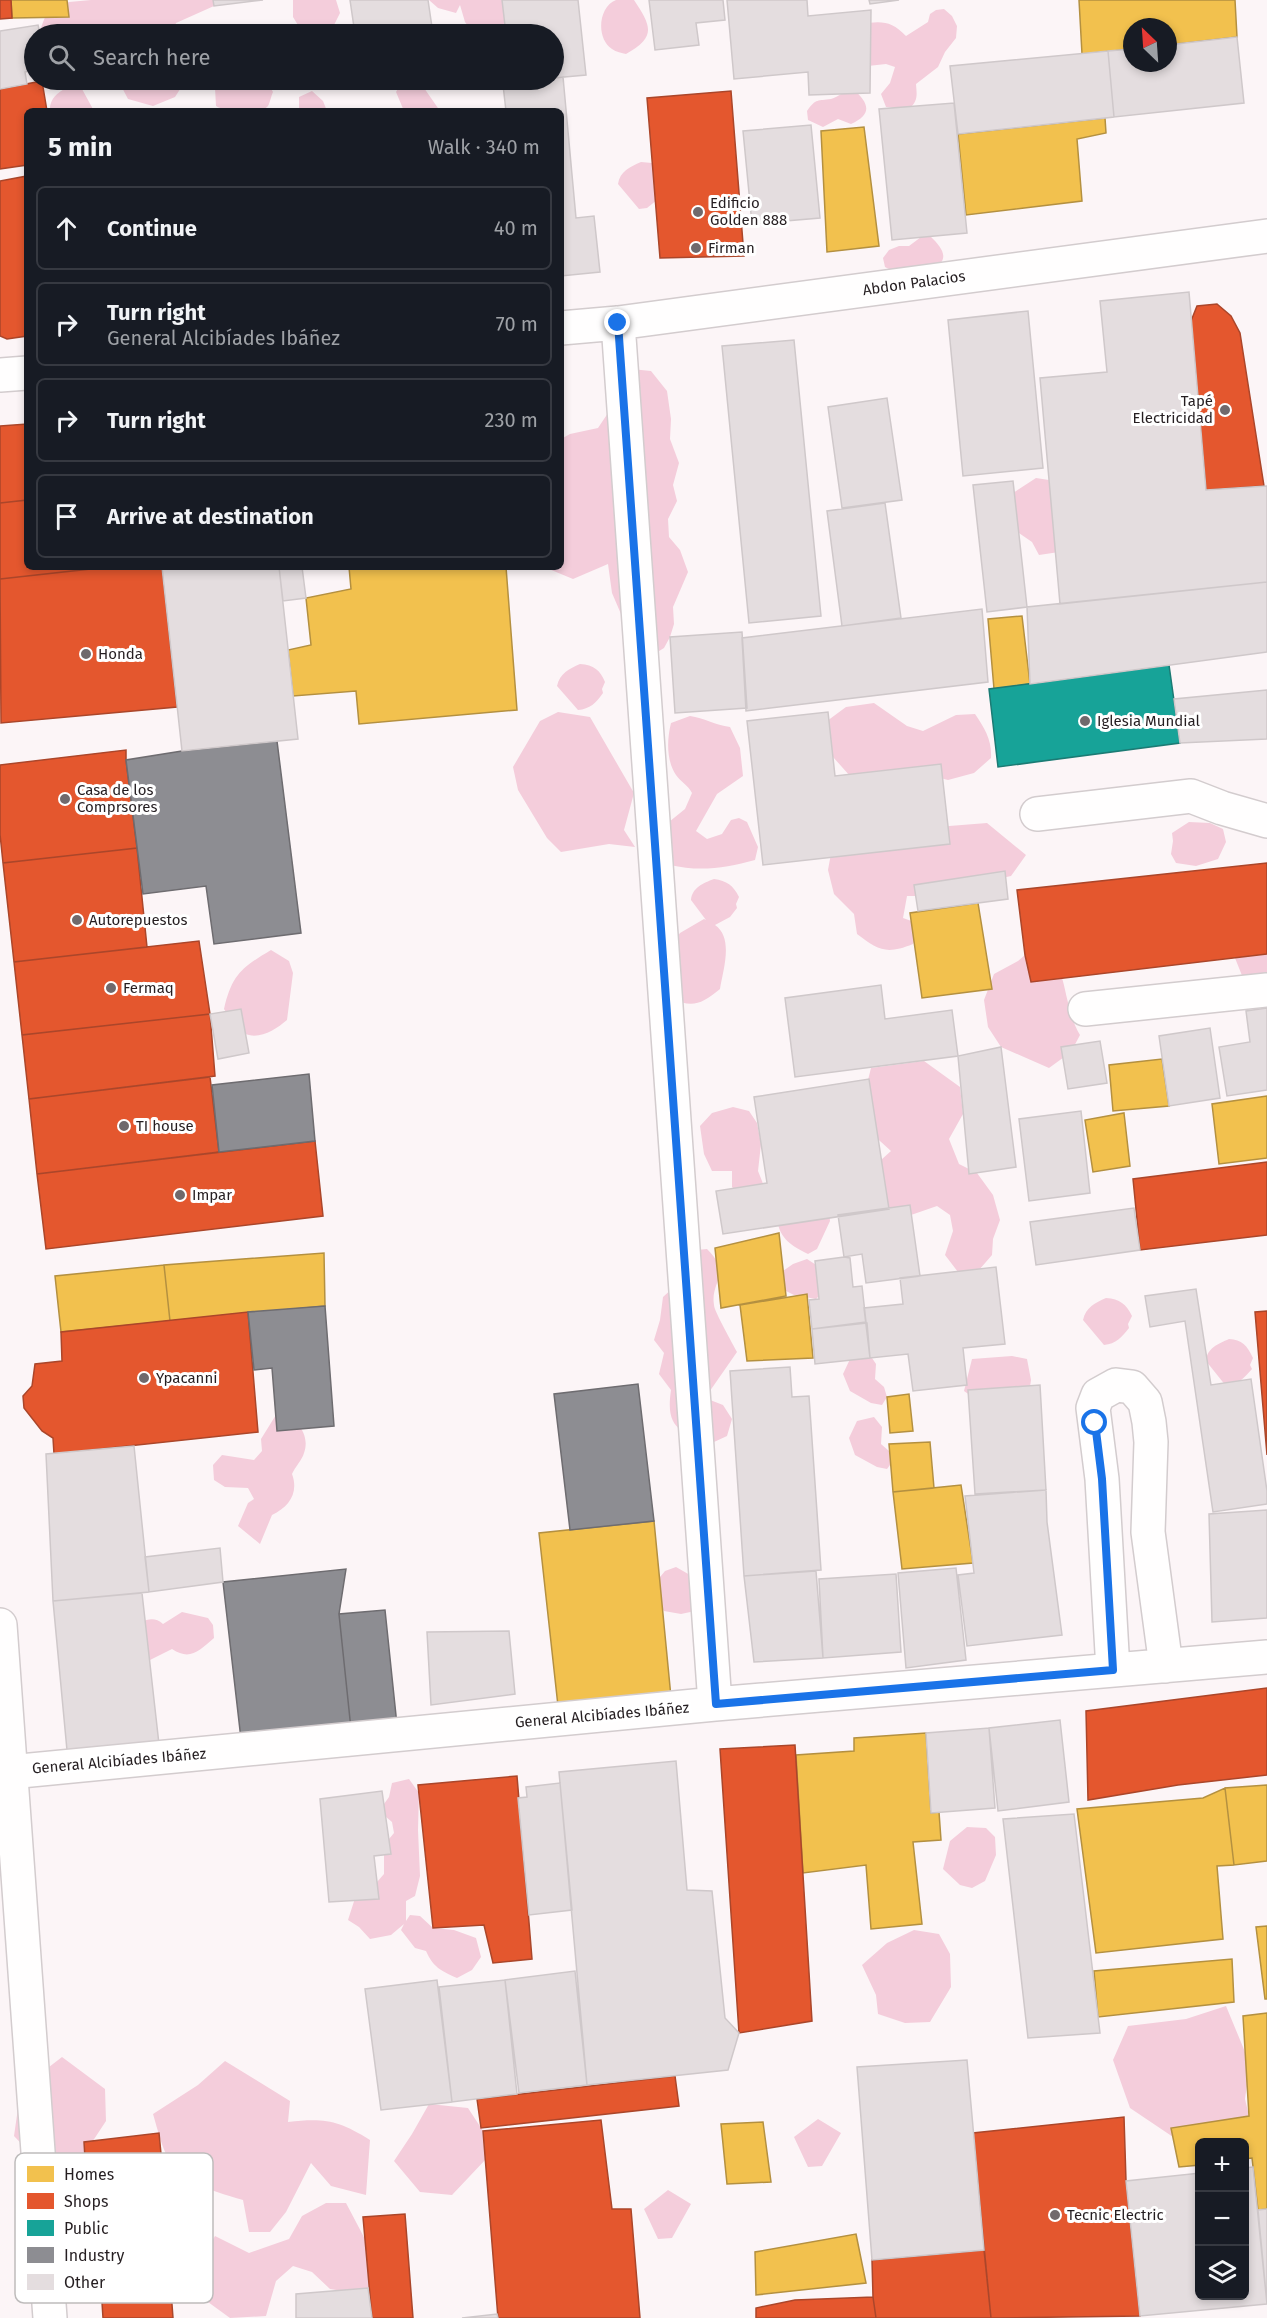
<!DOCTYPE html>
<html lang="en">
<head>
<meta charset="utf-8">
<style>
	:root { --surface:#171b24; --page:#20242c; --text:#f1f3f6; --muted:#9ea1a6; --line:#363941 }
	body { margin:0; font-family:"Fira Sans",sans-serif; background:var(--page); color:var(--text) }
	.controls { position:absolute; right:18px; bottom:18px; display:grid; overflow:hidden; border-radius:9px; box-shadow:0 3px 9px #0003 }
	.controls button { width:54px; height:54px; display:grid; place-items:center; padding:0; border:0; border-bottom:2px solid var(--line); background:var(--surface); color:var(--text); font:30px sans-serif }
	.compass { position:absolute; left:1123px; top:18px; width:54px; height:54px; border-radius:50%; background:var(--surface); box-shadow:0 3px 9px #0003; rotate:335deg }
	.stop { position:absolute; width:18px; height:18px; margin:-14px; border:4px solid #1a73e8; border-radius:50%; background:#fff }
	.stop.end { background:#1a73e8; border-color:#fff; box-shadow:0 2px 6px #0008 }
	.list { margin:0; padding:0; list-style:none }
	h2 { display:flex; justify-content:space-between; align-items:center; height:78px; margin:0; padding:0 24px; font-size:26px }
	h2 small { font-size:20px; font-weight:400; color:var(--muted) }
	.list li { display:grid; grid-template-columns:39px 1fr auto; gap:18px; align-items:center; box-sizing:border-box; height:84px; margin:0 12px 12px; padding:0 12px; border:2px solid var(--line); border-radius:9px }
	.list b { display:block; font-size:22px; white-space:nowrap }
	.list p { margin:0; font-size:20px; white-space:nowrap; color:var(--muted) }
	.list em { font-size:20px; font-style:normal; color:var(--muted) }
	.icon { flex:none; width:33px; height:33px; fill:none; stroke:currentColor; stroke-width:2; stroke-linecap:round; stroke-linejoin:round }
	.map { position:relative; flex:none; width:1267px; height:2318px; overflow:hidden }
	.search { position:absolute; background:var(--surface); box-shadow:0 3px 9px #0003; left:24px; top:24px; width:540px; height:66px; display:flex; align-items:center; gap:15px; box-sizing:border-box; padding:0 21px; border-radius:33px; color:var(--muted); font-size:22px }
	.panel { position:absolute; background:var(--surface); box-shadow:0 3px 9px #0003; left:24px; top:108px; width:540px; height:462px; border-radius:9px }
	.map>svg:first-child { display:block }
	.green { fill:#f4cddb }
	.homes { fill:#f2c14e; stroke:#b49040; stroke-width:1.5 }
	.shops { fill:#e4572e; stroke:#ab462a; stroke-width:1.5 }
	.public { fill:#17a398; stroke:#1b7b74; stroke-width:1.5 }
	.industry { fill:#8d8d92; stroke:#6e6c70; stroke-width:1.5 }
	.building { fill:#e4dddf; stroke:#cfc8ca; stroke-width:1.5 }
	.lines { fill:none; stroke-linecap:round; stroke-linejoin:round }
	.minor-casing { stroke:#d3ccce; stroke-width:36 }
	.highway-casing { stroke:#d3ccce; stroke-width:36 }
	.minor { stroke:#fffefe; stroke-width:33 }
	.highway { stroke:#fffefe; stroke-width:33 }
	.route { stroke:#1a73e8; stroke-width:8 }
	.poi-dot { fill:#70696c; stroke:#fff; stroke-width:2 }
	.labels { text-anchor:middle; dominant-baseline:central; stroke-width:6; stroke-linejoin:round; paint-order:stroke }
	.poi-label { font-size:15px; fill:#251e21; stroke:#fff; text-anchor:start }
	.street-label { font-size:15px; fill:#251e21; stroke:#fff }
	.key { fill:#fff; stroke:#bebcbc; stroke-width:1.5 }
	.key-label { font-size:16px; fill:#251e21 }
</style>
</head>
<body>
<div class="map">
<svg width="1267" height="2318" viewBox="0 0 1267 2318">
	<rect width="100%" height="100%" fill="#fcf5f7"/>
	<!-- green -->
	<path class="green" d="M91,0H216L214,6L176,23L172,34L39,33L48,9L69,2Z
		M293,0H336L340,13L333,27L315,34L301,30L293,17Z
		M429,0H505V23L492,32L472,31L465,22L460,5L456,13L438,8Z
		M616,0H634C652,27 656,37 626,54C622,53 616,52 612,49C596,39 598,7 616,0Z
		M944,9L952,16L957,26L956,38L945,52L938,67L916,84C917,96 918,101 909,109L886,107L881,94L890,83L895,67L886,64L868,66L860,24C881,21 891,20 906,36L928,22L930,14L936,10Z
		M118,80H186L175,97L153,106L128,99Z
		M219,80H266L273,92C271,96 270,103 268,106C261,115 225,112 216,106L215,88Z
		M403,80L422,85L440,111H404L396,92Z
		M67,88L82,89L94,111H50C49,100 57,92 67,88Z
		M853,89C869,103 873,114 851,124L838,119L823,127L808,120L807,111C816,98 818,101 831,99C839,97 844,90 853,89Z
		M312,91L323,101L327,111H299V97Z
		M641,162L652,163L661,171L657,200L647,208L639,209L618,184C620,171 630,167 641,162Z
		M930,236C945,250 951,262 928,271L914,266L899,274L885,267L883,258L889,250L899,246H909L921,237Z
		M631,369L651,371L667,391L671,419L670,439L679,463L673,485L677,501L668,519L669,537L680,550L688,572L673,607L674,624L670,637L664,648L651,656L624,621L612,593L608,564L573,579L544,567H561V439L570,434L598,428L612,407L606,384Z
		M1036,478L1049,480L1059,552L1039,555L1032,542L1007,525L1010,495Z
		M580,664C594,665 600,670 605,682L602,689L603,693C596,703 590,709 578,710L557,686C560,673 569,669 580,664Z
		M874,703L907,726L923,731L956,715L975,714C985,729 992,740 991,758L974,773L948,780L921,773L859,786L833,757L825,743L823,724L846,707Z
		M558,712L590,717L634,793L624,830L635,847L609,844L561,852L547,838L518,790L513,767L540,721Z
		M690,716C704,718 715,725 730,727L740,748L743,776L717,794L696,831L707,839L722,834L731,820L739,818L747,822L758,847L755,860C726,868 700,872 670,865L664,826L685,809L692,793C688,785 681,782 676,775C666,760 667,739 671,723Z
		M1189,822L1210,823L1223,829L1226,842L1218,859L1196,866L1176,863L1171,854L1173,841L1172,833Z
		M987,823L1026,855L1011,876L920,896H907L903,918L917,923L919,931L913,944C886,955 878,950 857,934L854,914L834,894L828,870L832,848L924,828Z
		M714,879C727,881 733,885 739,897L736,904L737,908L730,917L715,925C734,938 723,970 720,989C701,1004 694,1008 671,999L663,955L680,933L704,919L706,920L691,900C692,888 703,883 714,879Z
		M1267,944V1000L1243,978L1235,958L1243,945Z
		M271,950L289,961L293,973L287,1020C274,1031 255,1043 238,1030C232,1025 228,1015 224,1009C232,975 241,968 271,950Z
		M1025,955L1061,974C1067,994 1069,1017 1080,1035L1071,1052L1049,1068L1001,1047L988,1027L984,1000L994,974L1018,961Z
		M924,1061L960,1087L963,1114L949,1139L959,1164L977,1173L993,1195L1000,1220L993,1239L992,1255L979,1270L958,1272L945,1255L953,1231L950,1215L937,1206L911,1215L885,1209L881,1160L891,1151L870,1132L861,1108L871,1068Z
		M733,1107L749,1111L757,1123L761,1144L758,1171L764,1186L744,1200L732,1187V1171H712L704,1154L700,1126L712,1113Z
		M829,1213L830,1221L817,1249L808,1254C792,1246 780,1239 777,1220Z
		M707,1249C733,1275 710,1281 714,1305C714,1311 733,1344 737,1352L705,1398L723,1405L732,1419L727,1436L714,1442C681,1433 665,1430 671,1390L659,1374L664,1353L654,1340L660,1320L663,1297L676,1285L697,1250Z
		M807,1259L827,1272L824,1291L816,1299L794,1295L784,1290L783,1271L793,1264Z
		M1106,1298C1120,1299 1126,1304 1132,1316L1128,1324L1129,1328C1122,1337 1116,1344 1104,1345L1083,1320C1086,1307 1095,1303 1106,1298Z
		M1229,1339C1242,1340 1247,1345 1253,1358L1250,1365L1252,1369C1244,1378 1238,1385 1226,1386L1206,1361C1207,1348 1218,1344 1229,1339Z
		M868,1352L876,1364L875,1379L884,1387L887,1397L882,1405L871,1403L850,1391L843,1374L851,1357Z
		M1012,1356L1027,1359L1031,1380L1026,1415L1007,1421L964,1391L972,1359Z
		M279,1410C295,1418 311,1433 304,1453C302,1460 295,1467 292,1474C299,1493 289,1507 272,1515L260,1544L238,1526L248,1503L254,1499L248,1488L225,1487L214,1480L213,1465L222,1455L254,1460L262,1451L261,1439Z
		M874,1417L882,1427L881,1444L889,1451L893,1461L887,1469L877,1467L855,1455L849,1438L857,1421Z
		M676,1567L690,1575L695,1611L681,1614L664,1611L655,1599L651,1588L665,1571Z
		M182,1612L208,1618L213,1625L214,1638C199,1651 190,1661 172,1649L150,1660L132,1644L131,1629C141,1622 152,1614 163,1624Z
		M409,1779L419,1793L418,1830L420,1876L415,1896L406,1901V1921L410,1915L420,1916L433,1928L454,1930L476,1938L481,1957L472,1970L457,1978C441,1971 433,1967 426,1951L415,1948L401,1930L404,1924L391,1935L370,1939L359,1927L348,1920L357,1892L370,1890L384,1874V1845L394,1833L392,1822L379,1811L389,1797L392,1783Z
		M967,1827L986,1828L995,1837L996,1855L985,1881L972,1888L960,1885L943,1869L950,1841Z
		M914,1930L939,1934L950,1954L951,1987L930,2022L905,2023L878,2014L876,1995L862,1965L887,1943Z
		M1226,2006L1250,2064L1245,2099L1249,2116L1182,2143L1130,2108L1113,2060L1128,2026L1186,2019Z
		M62,2057L105,2089L106,2121L77,2165L33,2156L14,2136L19,2101L40,2074Z
		M225,2061L290,2101L288,2122C324,2118 338,2120 370,2140L366,2195L331,2186L311,2163L286,2212L270,2232H249L243,2200C226,2195 194,2186 181,2175C164,2160 159,2134 153,2114L198,2085Z
		M429,2104L468,2108L483,2131L486,2159L452,2195L420,2192L394,2161L412,2134Z
		M818,2119L841,2133L822,2166L808,2167L794,2137Z
		M668,2190L691,2204L672,2238L658,2239L644,2209Z
		M326,2203H346L376,2260L383,2289L355,2293L330,2289L312,2272L293,2266L276,2281L266,2316L230,2318L197,2294L196,2268L215,2236L249,2253L289,2239L302,2216Z"/>
	<!-- homes -->
	<path class="homes" d="M11,0H67L69,17L12,18Z
		M1079,0H1235L1237,37L1168,45V27H1132V49L1082,54Z
		M1105,118L1106,133L1077,139L1082,201L966,215L958,134Z
		M864,127L879,246L827,252L821,131Z
		M349,567H506L517,710L359,724L356,691L293,696L288,650L311,645L306,598L351,589Z
		M1022,616L1030,684L994,689L988,619Z
		M978,903L992,989L922,998L910,913Z
		M1162,1059L1169,1106L1113,1111L1109,1065Z
		M1267,1096V1158L1219,1164L1212,1104Z
		M1124,1113L1130,1166L1093,1172L1085,1120Z
		M779,1233L786,1296L721,1308L715,1248Z
		M324,1253L325,1306L170,1321L164,1265Z
		M164,1265L170,1321L61,1332L55,1276Z
		M807,1294L813,1358L747,1361L740,1305Z
		M909,1394L913,1431L890,1433L887,1397Z
		M930,1442L934,1488L893,1492L889,1444Z
		M961,1485L973,1563L902,1569L893,1492Z
		M654,1521L671,1697L558,1706L539,1533Z
		M926,1733L931,1813L939,1812L941,1840L913,1842L922,1924L871,1929L866,1865L803,1873L796,1755L854,1751V1738Z
		M1267,1785V1861L1234,1865L1225,1788Z
		M1225,1788L1234,1865L1217,1866L1223,1939L1096,1953L1077,1809L1203,1798Z
		M1267,1926V1999H1265L1256,1927Z
		M1232,1959L1234,2002L1098,2017L1094,1971Z
		M1267,2013V2209L1258,2210L1252,2158L1244,2159V2142H1200V2165L1179,2167L1171,2128L1249,2116L1243,2016Z
		M763,2122L771,2182L727,2184L721,2124Z
		M856,2234L866,2283L756,2295L755,2252Z"/>
	<!-- shops -->
	<path class="shops" d="M0,0H11L12,18L0,19Z
		M42,81L47,111H27V165L0,169V89Z
		M731,91L744,256L660,258L647,98Z
		M27,176V336L7,339L0,336V181Z
		M1217,304L1231,316L1240,333L1264,486L1206,490L1191,321L1197,306Z
		M27,424V500L0,503V426Z
		M27,500V567H109L0,579V503Z
		M108,567H162L177,707L1,723L0,579Z
		M126,750V760L137,848L3,863L0,834V765Z
		M137,848L147,947L14,962L3,863Z
		M1267,863V954L1031,982L1025,955L1017,890Z
		M199,941L210,1014L22,1035L14,962Z
		M210,1014L215,1076L29,1099L22,1035Z
		M210,1077L219,1152L37,1174L29,1099Z
		M315,1141L323,1216L46,1249L37,1174Z
		M1267,1162V1235L1140,1250L1133,1179Z
		M1267,1311V1455L1255,1312Z
		M248,1312L258,1432L54,1454L53,1438L42,1431L24,1408L23,1396L32,1386L35,1364L62,1361L61,1332Z
		M1267,1688V1775L1178,1785L1088,1800L1086,1711Z
		M795,1745L812,2021L739,2033L720,1749Z
		M517,1776L532,1959L493,1963L484,1925L433,1928L418,1785Z
		M675,2076L679,2106L481,2128L477,2099Z
		M1124,2117L1126,2181L1140,2316L991,2318L973,2133Z
		M601,2120L612,2209H631L640,2318H498L483,2131Z
		M159,2133L169,2237L90,2242L84,2142Z
		M405,2214L413,2318H372L363,2217Z
		M168,2250L173,2318H103L99,2255Z
		M984,2250L991,2318H876L873,2297L872,2260Z
		M873,2297L876,2318H756V2308L795,2300Z"/>
	<!-- public -->
	<path class="public" d="M1169,665L1180,743L998,767L989,689Z"/>
	<!-- industry -->
	<path class="industry" d="M277,741L301,933L214,944L206,886L143,894L126,760L182,751Z
		M309,1074L315,1141L219,1152L212,1085Z
		M325,1306L334,1426L277,1431L272,1368L254,1370L248,1312Z
		M638,1384L654,1521L570,1530L554,1394Z
		M346,1569L339,1614L351,1729L241,1739L223,1582Z
		M385,1610L397,1725L351,1729L339,1614Z"/>
	<!-- building -->
	<path class="building" d="M213,0H263L214,6Z
		M350,0H428L433,34H355Z
		M502,0H578L586,75L554,78V34H506Z
		M649,0H723L725,20L696,23L699,45L655,50Z
		M727,0H807L808,16L871,10L870,93L809,95L808,72L734,79Z
		M869,0H899L870,4Z
		M38,25L40,34H34V70L25,72L27,84L0,89V31Z
		M1237,37L1244,103L1114,117L1108,51L1132,49V63H1168V45Z
		M1108,51L1114,117L958,134L950,66Z
		M563,77L576,218L594,216L600,272L561,276V111H506L503,85Z
		M511,80H544L511,83Z
		M954,103L967,233L892,240L879,109Z
		M811,125L820,218L752,224L743,131Z
		M1189,292L1206,490L1267,486V582L1060,604L1040,378L1107,372L1100,301Z
		M1028,311L1043,468L963,476L948,320Z
		M794,340L821,616L749,623L722,346Z
		M887,398L902,500L842,508L828,407Z
		M1013,481L1027,607L987,612L973,485Z
		M885,503L901,618L842,626L827,511Z
		M162,567H279L298,739L182,751Z
		M279,567H302L306,598L283,601Z
		M1267,582V652L1030,684L1027,607Z
		M982,609L988,682L746,711L742,638Z
		M742,632L747,708L675,713L670,637Z
		M1267,690V739L1180,743L1174,699Z
		M828,712L835,776L941,764L950,844L763,865L747,721Z
		M1005,871L1008,899L918,911L914,885Z
		M881,985L885,1019L952,1010L958,1056L795,1077L785,998Z
		M1267,1008V1090L1227,1096L1219,1047L1250,1042L1246,1011Z
		M241,1009L249,1053L218,1059L210,1014Z
		M1210,1028L1220,1098L1169,1106L1159,1036Z
		M1100,1041L1107,1083L1068,1089L1061,1047Z
		M1001,1047L1016,1167L969,1174L958,1056Z
		M869,1079L889,1209L723,1234L716,1191L767,1183L754,1097Z
		M1081,1111L1090,1193L1029,1201L1019,1119Z
		M910,1205L920,1276L866,1283L862,1254L844,1257L838,1215Z
		M1134,1208L1140,1250L1036,1265L1030,1222Z
		M844,1257L850,1258L853,1287L862,1286L866,1322L812,1329L809,1300L819,1299L815,1261Z
		M996,1267L1005,1344L963,1348L967,1385L913,1391L908,1354L870,1358L864,1308L903,1304L900,1278Z
		M1196,1289L1211,1385L1251,1379L1267,1491V1504L1213,1512L1185,1321L1150,1327L1145,1296Z
		M867,1323L870,1358L815,1364L812,1329Z
		M790,1367L792,1397L809,1396L821,1570L744,1576L730,1371Z
		M1040,1385L1046,1490L975,1494L968,1390Z
		M134,1446L149,1592L53,1601L46,1454Z
		M1046,1490L1047,1522L1062,1635L967,1646L958,1575L974,1573L965,1496Z
		M1267,1510V1618L1212,1622L1209,1514Z
		M220,1548L223,1582L149,1592L145,1557Z
		M956,1568L966,1660L906,1668L898,1573Z
		M816,1571L823,1658L754,1662L744,1576Z
		M896,1574L901,1652L823,1658L819,1579Z
		M142,1593L160,1753L68,1761L53,1601Z
		M509,1631L515,1694L431,1705L427,1632Z
		M1060,1720L1069,1802L998,1811L989,1728Z
		M989,1728L995,1808L931,1813L926,1733Z
		M676,1761L687,1890L712,1891L725,2018L739,2033L728,2070L587,2085L559,1772Z
		M560,1783L572,1910L529,1915L518,1798L527,1797L526,1787Z
		M382,1791L391,1854L374,1856L379,1899L329,1902L320,1799Z
		M1074,1814L1100,2033L1028,2038L1003,1819Z
		M575,1971L587,2085L519,2093L505,1980Z
		M437,1980L452,2102L381,2110L365,1989Z
		M505,1980L517,2094L452,2102L439,1987Z
		M967,2060L984,2250L872,2260L857,2067Z
		M1253,2167L1267,2304L1140,2316L1126,2181L1200,2173V2296H1244V2168Z
		M1267,2209V2304L1258,2210Z
		M368,2288L372,2318H296V2294Z
		M497,2314L498,2318H462Z"/>
	<g class="lines">
		<!-- minor casing -->
		<g class="minor-casing">
			<path id="minor" d="M618,323L715,1704
				M561,328L618,323L1267,236
				M0,375L27,373
				M1037,814L1191,796L1222,808L1267,821
				M1085,1009L1267,990
				M1113,1670L1102,1479L1093,1408L1098,1395L1116,1385L1132,1387L1145,1402L1149,1422L1151,1442L1148,1532L1166,1666
				M10,1772L715,1704L1267,1657"/>
		</g>
		<!-- highway casing -->
		<g class="highway-casing">
			<path id="highway" d="M0,1625L50,2318"/>
		</g>
		<!-- minor -->
		<use href="#minor" class="minor"/>
		<!-- highway -->
		<use href="#highway" class="highway"/>
	</g>
	<g class="lines">
		<!-- route -->
		<path class="route" d="M618,323L716,1704L1113,1670L1102,1479L1095,1423"/>
	</g>
	<!-- markers -->
	<g class="poi-dot">
		<circle cx="698" cy="212" r="6"/>
		<circle cx="696" cy="248" r="6"/>
		<circle cx="1225" cy="410" r="6"/>
		<circle cx="86" cy="654" r="6"/>
		<circle cx="1085" cy="721" r="6"/>
		<circle cx="65" cy="799" r="6"/>
		<circle cx="77" cy="920" r="6"/>
		<circle cx="111" cy="988" r="6"/>
		<circle cx="124" cy="1126" r="6"/>
		<circle cx="180" cy="1195" r="6"/>
		<circle cx="144" cy="1378" r="6"/>
		<circle cx="1055" cy="2215" r="6"/>
	</g>
	<g class="labels">
		<!-- poi labels -->
		<g class="poi-label">
			<text x="710" y="203">Edificio<tspan x="710" dy="17">Golden 888</tspan></text>
			<text x="708" y="248">Firman</text>
			<text x="1213" y="401" text-anchor="end">Tapé<tspan x="1213" dy="17">Electricidad</tspan></text>
			<text x="98" y="654">Honda</text>
			<text x="1097" y="721">Iglesia Mundial</text>
			<text x="77" y="790">Casa de los<tspan x="77" dy="17">Comprsores</tspan></text>
			<text x="89" y="920">Autorepuestos</text>
			<text x="123" y="988">Fermaq</text>
			<text x="136" y="1126">TI house</text>
			<text x="192" y="1195">Impar</text>
			<text x="156" y="1378">Ypacanni</text>
			<text x="1067" y="2215">Tecnic Electric</text>
		</g>
		<!-- street labels -->
		<g class="street-label">
			<text transform="translate(914 283) rotate(-8)">Abdon Palacios</text>
			<text transform="translate(602 1715) rotate(-5)">General Alcibíades Ibáñez</text>
			<text transform="translate(119 1761) rotate(-5)">General Alcibíades Ibáñez</text>
		</g>
	</g>
	<!-- legend -->
	<rect x="15" y="2153" width="198" height="150" rx="9" class="key"/>
	<rect x="27" y="2166" width="27" height="16" fill="#f2c14e"/>
	<rect x="27" y="2193" width="27" height="16" fill="#e4572e"/>
	<rect x="27" y="2220" width="27" height="16" fill="#17a398"/>
	<rect x="27" y="2247" width="27" height="16" fill="#8d8d92"/>
	<rect x="27" y="2274" width="27" height="16" fill="#e4dddf"/>
	<g class="key-label">
		<text x="64" y="2180">Homes</text>
		<text x="64" y="2207">Shops</text>
		<text x="64" y="2234">Public</text>
		<text x="64" y="2261">Industry</text>
		<text x="64" y="2288">Other</text>
	</g>
</svg>
<div class="controls">
<button>+</button>
<button>−</button>
<button><svg class="icon" aria-label="layers" viewBox="0 0 24 24"><path d="M12 4l9 5-9 5-9-5zM3 14l9 5 9-5"/></svg></button>
</div>
<svg class="compass" viewBox="-18 -18 36 36"><path d="M0-13l5 13h-10z" fill="#e53935"/><path d="M0 13l5-13h-10z" fill="#9ea1a6"/></svg>
<div class="stop" style="left:1095px;top:1423px"></div>
<div class="stop end" style="left:618px;top:323px"></div>
<div class="search"><svg class="icon" aria-label="search" viewBox="0 0 24 24"><circle cx="10" cy="10" r="6"/><path d="M15 15l6 6"/></svg>Search here</div>
<section class="panel">
<h2>5 min<small>Walk · 340 m</small></h2>
<ul class="list">
<li><svg class="icon" aria-label="ahead" viewBox="0 0 24 24"><path d="M12 20V5M6 11l6-6 6 6"/></svg><div><b>Continue</b></div><em>40 m</em></li>
<li><svg class="icon" aria-label="right" viewBox="0 0 24 24"><path d="M7 20v-9h11M14 6l5 5-5 5"/></svg><div><b>Turn right</b><p>General Alcibíades Ibáñez</p></div><em>70 m</em></li>
<li><svg class="icon" aria-label="right" viewBox="0 0 24 24"><path d="M7 20v-9h11M14 6l5 5-5 5"/></svg><div><b>Turn right</b></div><em>230 m</em></li>
<li><svg class="icon" aria-label="arrive" viewBox="0 0 24 24"><path d="M6 21V4h12l-3 4 3 4H6"/></svg><div><b>Arrive at destination</b></div></li>
</ul>
</section>
</div>
</body>
</html>
